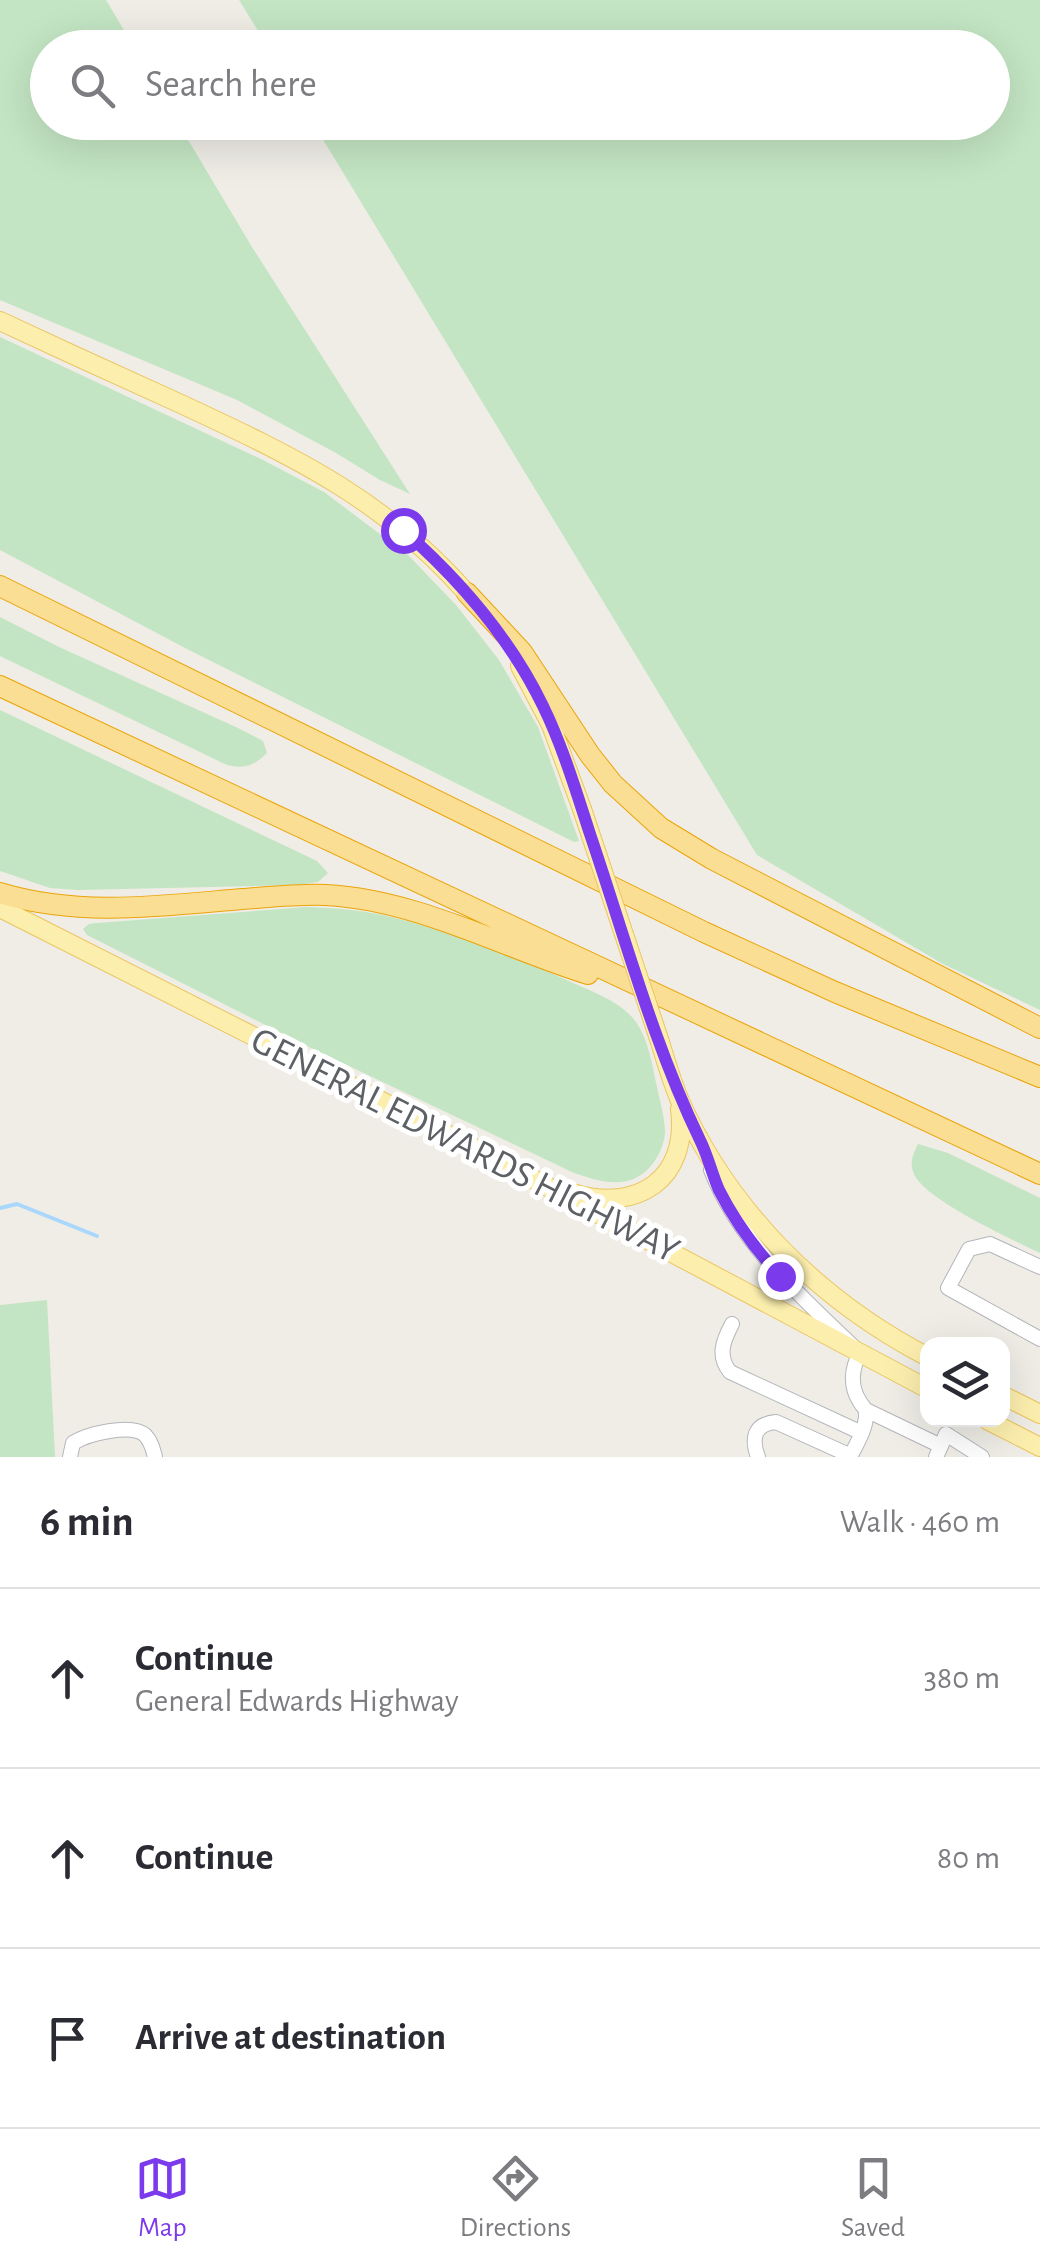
<!DOCTYPE html>
<html lang="en">
<head>
<meta charset="utf-8">
<style>
	:root { --surface:#fff; --page:#f2f2f3; --text:#2b2b33; --muted:#7c7c81; --line:#e1e1e2; --accent:#7c3aed }
	body { margin:0; font-family:"Alegreya Sans",sans-serif; background:var(--page); color:var(--text) }
	.controls { position:absolute; right:30px; bottom:30px; display:grid; overflow:hidden; border-radius:20px; box-shadow:0 10px 40px #0002 }
	.controls button { width:90px; height:90px; display:grid; place-items:center; padding:0; border:0; border-bottom:2px solid var(--line); background:var(--surface); color:var(--text); font:50px sans-serif }
	.stop { position:absolute; width:30px; height:30px; margin:-22px; border:8px solid #7c3aed; border-radius:50%; background:#fff }
	.stop.end { background:#7c3aed; border-color:#fff; box-shadow:0 2px 10px #0008 }
	.list { margin:0; padding:0; list-style:none }
	h2 { display:flex; justify-content:space-between; align-items:center; height:130px; margin:0; padding:0 40px; font-size:42px }
	h2 small { font-size:32px; font-weight:400; color:var(--muted) }
	.list li { display:grid; grid-template-columns:65px 1fr auto; gap:30px; align-items:center; box-sizing:border-box; height:180px; padding:0 40px; border-top:2px solid var(--line) }
	.list b { display:block; font-size:38px; white-space:nowrap }
	.list p { margin:0; font-size:32px; white-space:nowrap; color:var(--muted) }
	.list em { font-size:32px; font-style:normal; color:var(--muted) }
	.icon { flex:none; width:55px; height:55px; fill:none; stroke:currentColor; stroke-width:2; stroke-linecap:round; stroke-linejoin:round }
	.map { position:relative; flex:none; width:1040px; height:1457px; overflow:hidden }
	.search { position:absolute; background:var(--surface); box-shadow:0 10px 40px #0002; left:30px; right:30px; top:30px; height:110px; display:flex; align-items:center; gap:25px; box-sizing:border-box; padding:0 35px; border-radius:55px; color:var(--muted); font-size:38px }
	.sheet { height:670px; background:var(--surface) }
	nav { display:flex; justify-content:space-around; align-items:center; box-sizing:border-box; height:140px; border-top:2px solid var(--line); background:var(--surface); font-size:28px; color:var(--muted) }
	nav a { display:grid; justify-items:center; gap:5px }
	nav .on { color:var(--accent) }
	.map>svg:first-child { display:block }
	.green { fill:#c3e5c3 }
	.lines { fill:none; stroke-linecap:round; stroke-linejoin:round }
	.stream { stroke:#a9d8fc; stroke-width:4 }
	.minor-casing { stroke:#b3b6ba; stroke-width:16 }
	.major-casing { stroke:#ecc562; stroke-width:20 }
	.highway-casing { stroke:#eba40a; stroke-width:22 }
	.minor { stroke:#fff; stroke-width:14 }
	.major { stroke:#fcefae; stroke-width:18 }
	.highway { stroke:#f9de93; stroke-width:20 }
	.major-bridge-casing { stroke:#ecc562; stroke-width:20; stroke-linecap:butt }
	.major-bridge { stroke:#fcefae; stroke-width:18 }
	.route { stroke:#7c3aed; stroke-width:12 }
	.labels { text-anchor:middle; dominant-baseline:central; stroke-width:10; stroke-linejoin:round; paint-order:stroke }
	.street-label { font-size:38px; fill:#5d6165; stroke:#fff }
</style>
</head>
<body>
<div class="map">
<svg width="1040" height="1457" viewBox="0 0 1040 1457">
	<rect width="100%" height="100%" fill="#efede6"/>
	<!-- green -->
	<path class="green" d="M0,0H106L134,47L48,48V122L178,123L252,247L410,494L380,480L336,453L237,400L0,300Z
		M239,0H1040V1010L943,964L757,855L313,123L992,122V48L268,47Z
		M0,337L261,459L324,492L409,556L456,605L499,660L538,727L579,841L574,842L187,649L0,550Z
		M0,617L59,647L238,728L263,741L267,753C253,766 246,769 227,765L0,656Z
		M0,710L317,861L328,873L318,882L298,885L78,890L50,888L0,871Z
		M307,907C335,908 363,910 391,917C452,932 513,956 571,982C591,991 616,1000 631,1016C648,1034 652,1064 657,1087C660,1102 665,1118 665,1133C664,1145 658,1158 650,1167C628,1191 599,1182 572,1172L309,1047L87,935L83,929L89,924L97,923Z
		M918,1144L948,1153L1040,1198V1253C1013,1240 924,1199 914,1174C909,1163 913,1154 918,1144Z
		M47,1300L55,1457H0V1305Z"/>
	<g class="lines">
		<!-- stream -->
		<path class="stream" d="M0,1208L17,1204L97,1236"/>
		<!-- minor casing -->
		<g class="minor-casing">
			<path id="minor" d="M711,1170C741,1246 803,1298 860,1353C851,1369 850,1387 860,1402C865,1410 866,1407 866,1417C865,1431 856,1445 850,1457
				M1040,1267L990,1244L969,1249L948,1288L1040,1339
				M732,1324C723,1341 717,1356 730,1372L862,1433
				M866,1410L941,1446L936,1457
				M941,1446L946,1434L982,1457
				M70,1457L73,1443C87,1434 131,1423 145,1435C151,1441 153,1449 155,1457
				M758,1457C751,1438 754,1424 776,1422L851,1456"/>
		</g>
		<!-- major casing -->
		<g class="major-casing">
			<path id="major" d="M0,321C60,349 121,377 181,404C297,458 392,503 476,604
				M520,666L551,725L582,809
				M0,908L486,1154L928,1389
				M660,1042C666,1062 672,1082 680,1101C730,1212 820,1301 928,1357
				M573,1193C637,1213 689,1179 680,1109
				M1002,1395L1040,1414
				M987,1420L1040,1447"/>
		</g>
		<!-- highway casing -->
		<g class="highway-casing">
			<path id="highway" d="M0,586L704,932L835,992L1040,1077
				M467,593L522,652L590,755L613,784L661,828L712,859L1040,1028
				M0,686L1040,1174
				M0,893C80,917 160,906 242,899C270,897 298,894 326,895C418,900 502,947 588,974"/>
		</g>
		<!-- minor -->
		<use href="#minor" class="minor"/>
		<!-- major -->
		<use href="#major" class="major"/>
		<!-- highway -->
		<use href="#highway" class="highway"/>
		<!-- major-bridge casing -->
		<g class="major-bridge-casing">
			<path id="major-bridge" d="M582,809L660,1042"/>
		</g>
		<!-- major-bridge -->
		<use href="#major-bridge" class="major-bridge"/>
	</g>
	<g class="lines">
		<!-- route -->
		<path class="route" d="M403,530C460,580 510,638 543,706C563,747 576,791 590,834C625,937 653,1043 700,1140C708,1156 712,1174 719,1190C735,1222 756,1250 780,1276"/>
	</g>
	<g class="labels">
		<!-- street labels -->
		<g class="street-label">
			<text transform="translate(465 1146) rotate(27)">GENERAL EDWARDS HIGHWAY</text>
		</g>
	</g>
</svg>
<div class="controls">
<button><svg class="icon" aria-label="layers" viewBox="0 0 24 24"><path d="M12 4l9 5-9 5-9-5zM3 14l9 5 9-5"/></svg></button>
</div>
<div class="stop" style="left:403px;top:530px"></div>
<div class="stop end" style="left:780px;top:1276px"></div>
<div class="search"><svg class="icon" aria-label="search" viewBox="0 0 24 24"><circle cx="10" cy="10" r="6"/><path d="M15 15l6 6"/></svg>Search here</div>
</div>
<section class="sheet">
<h2>6 min<small>Walk · 460 m</small></h2>
<ul class="list">
<li><svg class="icon" aria-label="ahead" viewBox="0 0 24 24"><path d="M12 20V5M6 11l6-6 6 6"/></svg><div><b>Continue</b><p>General Edwards Highway</p></div><em>380 m</em></li>
<li><svg class="icon" aria-label="ahead" viewBox="0 0 24 24"><path d="M12 20V5M6 11l6-6 6 6"/></svg><div><b>Continue</b></div><em>80 m</em></li>
<li><svg class="icon" aria-label="arrive" viewBox="0 0 24 24"><path d="M6 21V4h12l-3 4 3 4H6"/></svg><div><b>Arrive at destination</b></div></li>
</ul>
</section>
<nav>
<a class="on"><svg class="icon" aria-label="map" viewBox="0 0 24 24"><path d="M3 6l6-2 6 2 6-2v14l-6 2-6-2-6 2zM9 4v14M15 6v14"/></svg>Map</a>
<a><svg class="icon" aria-label="directions" viewBox="0 0 24 24"><path d="M12 3l9 9-9 9-9-9zM9 14v-3h6M13 9l2 2-2 2"/></svg>Directions</a>
<a><svg class="icon" aria-label="saved" viewBox="0 0 24 24"><path d="M7 4h10v16l-5-4-5 4z"/></svg>Saved</a>
</nav>
</body>
</html>
